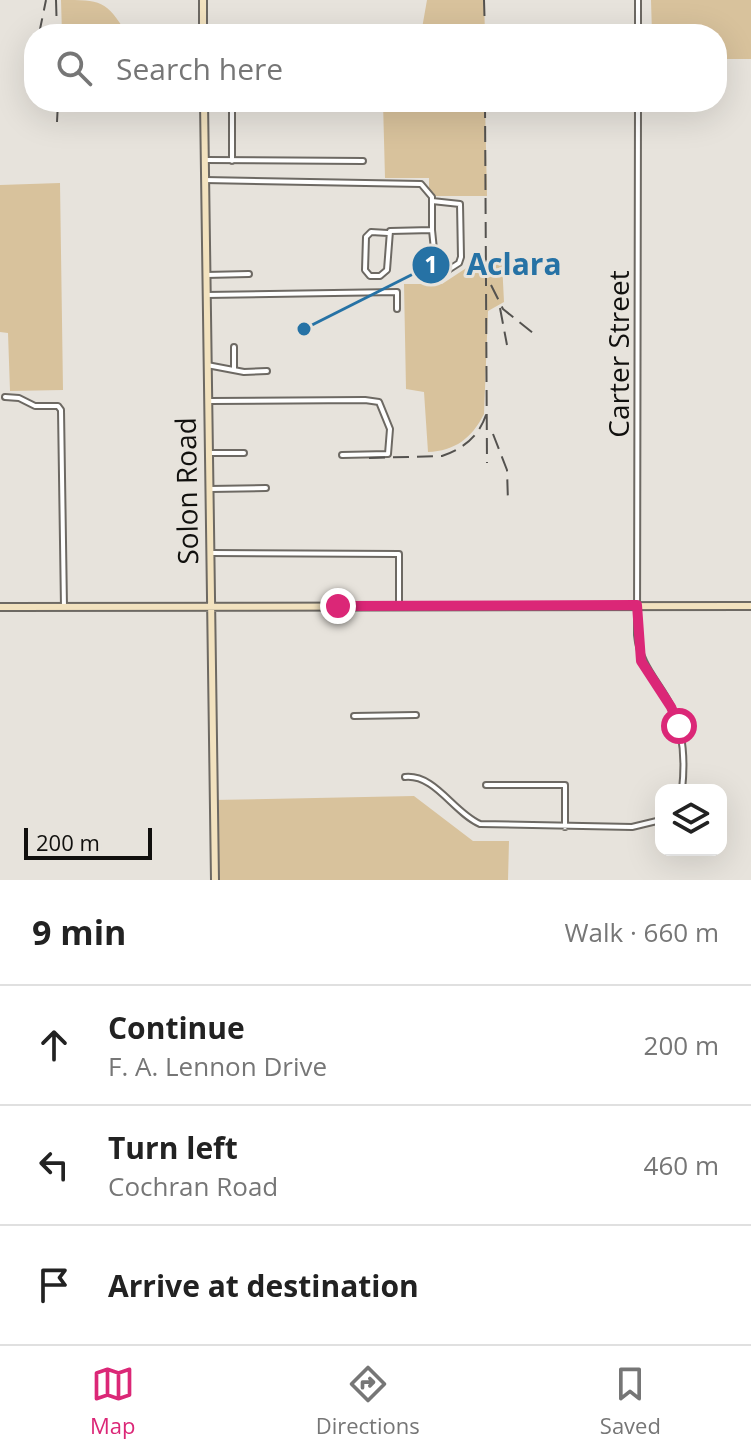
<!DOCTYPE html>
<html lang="en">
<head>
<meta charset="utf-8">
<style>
	:root { --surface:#fff; --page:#f2f2f2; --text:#222; --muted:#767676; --line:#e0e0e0; --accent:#db2777 }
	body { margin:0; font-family:"Open Sans",sans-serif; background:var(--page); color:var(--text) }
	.controls { position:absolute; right:24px; bottom:24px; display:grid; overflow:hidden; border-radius:16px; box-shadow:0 8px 32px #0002 }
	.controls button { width:72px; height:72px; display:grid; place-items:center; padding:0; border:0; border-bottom:2px solid var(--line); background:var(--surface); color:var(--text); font:40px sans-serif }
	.scale { position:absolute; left:24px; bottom:20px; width:128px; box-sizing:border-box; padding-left:8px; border:4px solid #11100e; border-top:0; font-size:22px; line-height:28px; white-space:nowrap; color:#11100e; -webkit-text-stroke:6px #e7e3dc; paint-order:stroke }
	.stop { position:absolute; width:24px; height:24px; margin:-18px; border:6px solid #db2777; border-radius:50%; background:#fff }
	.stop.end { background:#db2777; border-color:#fff; box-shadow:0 2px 8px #0008 }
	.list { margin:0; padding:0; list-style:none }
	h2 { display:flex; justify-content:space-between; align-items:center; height:104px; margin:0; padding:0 32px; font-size:34px }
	h2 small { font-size:26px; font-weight:400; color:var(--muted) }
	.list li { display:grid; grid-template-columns:52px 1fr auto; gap:24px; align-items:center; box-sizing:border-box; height:120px; padding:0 32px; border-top:2px solid var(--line) }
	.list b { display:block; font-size:30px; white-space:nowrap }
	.list p { margin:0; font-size:26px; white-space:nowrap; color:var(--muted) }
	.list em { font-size:26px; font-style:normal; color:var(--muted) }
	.icon { flex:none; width:44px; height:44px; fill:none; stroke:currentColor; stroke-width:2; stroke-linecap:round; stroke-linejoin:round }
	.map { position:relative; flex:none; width:751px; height:880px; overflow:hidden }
	.search { position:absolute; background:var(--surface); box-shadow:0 8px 32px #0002; left:24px; right:24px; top:24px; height:88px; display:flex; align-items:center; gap:20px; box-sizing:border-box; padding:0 28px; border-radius:32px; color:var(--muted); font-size:30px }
	.sheet { height:464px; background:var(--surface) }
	nav { display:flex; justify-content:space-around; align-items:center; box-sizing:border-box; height:112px; border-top:2px solid var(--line); background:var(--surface); font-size:22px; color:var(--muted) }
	nav a { display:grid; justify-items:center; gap:4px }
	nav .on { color:var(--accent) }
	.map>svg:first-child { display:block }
	.green { fill:#d8c29c }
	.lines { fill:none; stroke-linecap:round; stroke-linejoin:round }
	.street-casing { stroke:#6d6963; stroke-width:8 }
	.secondary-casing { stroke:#6d6963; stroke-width:10 }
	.street { stroke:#fff; stroke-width:4 }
	.secondary { stroke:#f2e2bf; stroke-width:6 }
	.rail { stroke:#54524f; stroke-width:2; stroke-dasharray:16 8; stroke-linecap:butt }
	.route { stroke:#db2777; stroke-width:10 }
	.labels { text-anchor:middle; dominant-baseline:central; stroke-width:6; stroke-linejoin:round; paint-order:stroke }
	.street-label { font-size:28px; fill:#11100e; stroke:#e7e3dc }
	.leader { fill:none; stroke:#2672a5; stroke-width:3 }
	.callout-dot { fill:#2672a5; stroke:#e7e3dc; stroke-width:3 }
	.mark-label { font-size:24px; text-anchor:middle; font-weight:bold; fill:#fff }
	.callout-label { font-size:30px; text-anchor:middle; font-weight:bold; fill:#2672a5; stroke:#e7e3dc; stroke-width:6; stroke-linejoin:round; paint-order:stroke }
</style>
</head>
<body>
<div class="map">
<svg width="751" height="880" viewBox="0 0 751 880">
	<rect width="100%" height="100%" fill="#e7e3dc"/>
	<!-- green -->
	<path class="green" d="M61,0C101,0 106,0 127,34H62Z
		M427,0H484L485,34H421Z
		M651,0H751V59H717V34H652Z
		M383,102H485L487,196H435L429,190V178H385Z
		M60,183L63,390L10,391L8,333L0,332V185Z
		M477,261L502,262L504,302L488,311L484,414C472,438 455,451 428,452L424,392L406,389L404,284H442Z
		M414,796L473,841H509L508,880H215L213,800Z"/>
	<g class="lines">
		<!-- street casing -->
		<g class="street-casing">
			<path id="street" d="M638,34V0
				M232,102V161
				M638,102L637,635C640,667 659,681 672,708C684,733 685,763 682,790
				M205,160L363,161
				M205,180L421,184L432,197V230L390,231L387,270L380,276H370L365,270L366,237L371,232L388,233
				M432,230L436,269L445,272L459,263L461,257L460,204L432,201
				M206,275L249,274
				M206,295L397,292V309
				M234,347V370
				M207,365L244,372L267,371
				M5,397L19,398L35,406H58L61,410L64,607
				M210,401L365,400L379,402L390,429L388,454L342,455
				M210,453H244
				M210,489L266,488
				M211,553L399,554V606
				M354,716L416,715
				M405,777C435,774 453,812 480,824L632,827L661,820
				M486,785H565V827"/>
		</g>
		<!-- secondary casing -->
		<g class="secondary-casing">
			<path id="secondary" d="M203,0V34
				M204,102L215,880
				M0,607L751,606"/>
		</g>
		<!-- street -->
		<use href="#street" class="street"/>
		<!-- secondary -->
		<use href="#secondary" class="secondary"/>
		<!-- rail -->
		<path class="rail" d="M56,0L57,34
			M484,0L485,34
			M39,34L46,0
			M485,102L487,463
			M57,122L58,102
			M491,285L503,309L533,333
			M500,308L507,345
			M493,434L507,470L508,502
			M369,458L442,456C465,448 480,435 487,412"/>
	</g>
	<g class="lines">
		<!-- route -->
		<path class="route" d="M338,606L637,605L641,661L671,707L679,726"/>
	</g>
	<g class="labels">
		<!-- street labels -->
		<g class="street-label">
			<text transform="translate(618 354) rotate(-90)">Carter Street</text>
			<text transform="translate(186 491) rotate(-91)">Solon Road</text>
		</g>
	</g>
	<!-- callouts -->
	<path class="leader" d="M304 329L431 265"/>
	<g class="callout-dot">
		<circle cx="304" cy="329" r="8"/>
		<circle cx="431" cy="265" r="20"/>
	</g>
	<g class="mark-label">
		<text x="431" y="273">1</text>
	</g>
	<g class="callout-label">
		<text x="514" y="275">Aclara</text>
	</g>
</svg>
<div class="controls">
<button><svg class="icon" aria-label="layers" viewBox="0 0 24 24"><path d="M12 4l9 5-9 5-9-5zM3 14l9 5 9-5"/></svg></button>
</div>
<div class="scale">200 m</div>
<div class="stop" style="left:679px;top:726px"></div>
<div class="stop end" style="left:338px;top:606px"></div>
<div class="search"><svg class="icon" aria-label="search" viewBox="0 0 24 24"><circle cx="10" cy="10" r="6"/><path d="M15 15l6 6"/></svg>Search here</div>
</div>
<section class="sheet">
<h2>9 min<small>Walk · 660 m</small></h2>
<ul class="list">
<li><svg class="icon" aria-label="ahead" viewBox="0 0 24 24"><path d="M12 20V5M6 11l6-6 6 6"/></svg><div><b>Continue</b><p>F. A. Lennon Drive</p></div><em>200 m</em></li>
<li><svg class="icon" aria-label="left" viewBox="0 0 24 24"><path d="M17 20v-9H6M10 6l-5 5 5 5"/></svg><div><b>Turn left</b><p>Cochran Road</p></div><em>460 m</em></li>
<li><svg class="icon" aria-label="arrive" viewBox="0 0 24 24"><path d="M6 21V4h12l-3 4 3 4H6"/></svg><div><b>Arrive at destination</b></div></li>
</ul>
</section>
<nav>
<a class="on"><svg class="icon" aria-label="map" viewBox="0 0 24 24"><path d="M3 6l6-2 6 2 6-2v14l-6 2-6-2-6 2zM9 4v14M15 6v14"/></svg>Map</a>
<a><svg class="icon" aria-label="directions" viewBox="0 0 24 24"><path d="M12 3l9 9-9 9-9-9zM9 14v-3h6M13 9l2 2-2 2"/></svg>Directions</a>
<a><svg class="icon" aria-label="saved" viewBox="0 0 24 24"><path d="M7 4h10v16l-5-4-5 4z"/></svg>Saved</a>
</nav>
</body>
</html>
